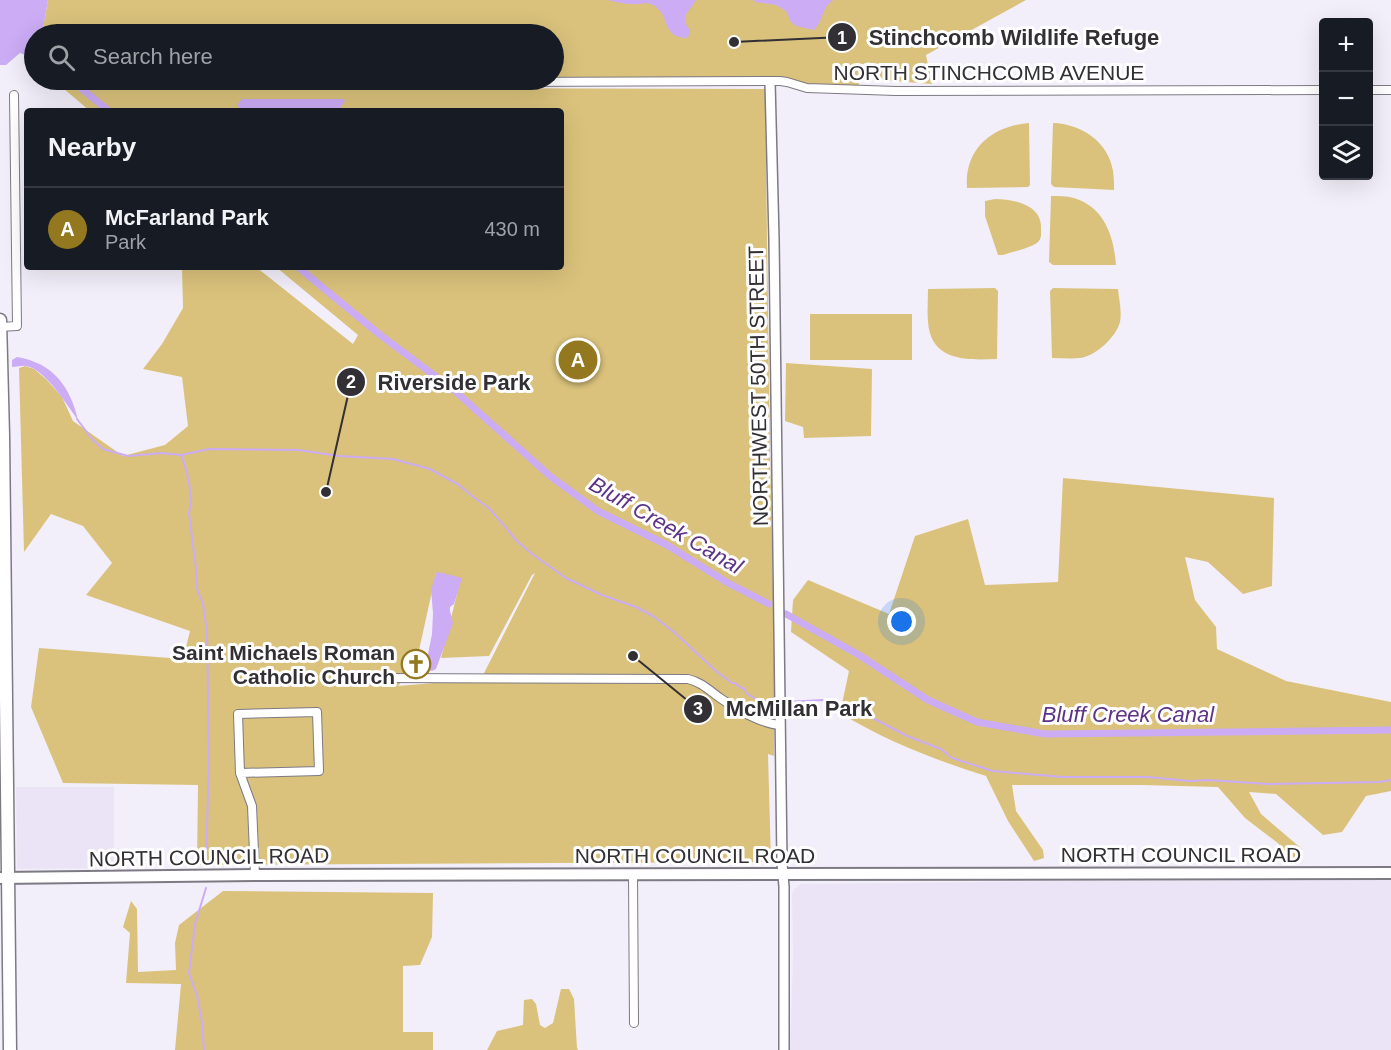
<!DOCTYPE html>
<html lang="en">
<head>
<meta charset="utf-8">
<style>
	:root { --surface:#171b24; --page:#242831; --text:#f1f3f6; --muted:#9ea1a6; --line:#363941; --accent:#93781f }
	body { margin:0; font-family:Arial,sans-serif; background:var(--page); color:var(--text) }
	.controls { position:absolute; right:18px; top:18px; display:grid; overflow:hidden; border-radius:6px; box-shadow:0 6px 24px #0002 }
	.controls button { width:54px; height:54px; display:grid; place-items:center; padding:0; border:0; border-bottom:2px solid var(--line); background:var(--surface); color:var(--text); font:30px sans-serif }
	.you { position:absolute; left:902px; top:622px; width:21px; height:21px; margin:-15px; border:4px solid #fff; border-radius:50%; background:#1a73e8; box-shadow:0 0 0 9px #1a73e833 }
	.badge { display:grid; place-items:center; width:39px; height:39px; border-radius:50%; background:var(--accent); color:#fff; font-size:20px; font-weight:700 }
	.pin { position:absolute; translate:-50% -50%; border:3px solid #fff; box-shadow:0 2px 6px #0006 }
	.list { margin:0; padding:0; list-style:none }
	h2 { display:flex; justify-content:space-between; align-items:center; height:78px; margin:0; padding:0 24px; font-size:26px }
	h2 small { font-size:20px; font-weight:400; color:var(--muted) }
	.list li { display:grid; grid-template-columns:39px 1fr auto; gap:18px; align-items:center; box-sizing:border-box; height:84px; padding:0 24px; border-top:2px solid var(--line) }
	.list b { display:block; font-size:22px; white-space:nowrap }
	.list p { margin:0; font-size:20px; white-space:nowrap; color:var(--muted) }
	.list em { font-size:20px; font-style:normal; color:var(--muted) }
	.icon { flex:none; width:33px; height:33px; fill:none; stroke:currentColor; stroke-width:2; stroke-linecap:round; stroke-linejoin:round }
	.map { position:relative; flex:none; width:1391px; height:1050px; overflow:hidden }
	.search { position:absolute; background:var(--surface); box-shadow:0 6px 24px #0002; left:24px; top:24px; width:540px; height:66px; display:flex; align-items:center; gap:15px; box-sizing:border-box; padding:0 21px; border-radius:33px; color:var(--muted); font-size:22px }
	.panel { position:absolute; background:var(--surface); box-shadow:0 6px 24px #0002; left:24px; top:108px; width:540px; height:162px; border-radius:6px }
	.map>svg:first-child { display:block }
	.built { fill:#ebe4f6 }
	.green { fill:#dac27c; fill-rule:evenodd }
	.water { fill:#cbacf5 }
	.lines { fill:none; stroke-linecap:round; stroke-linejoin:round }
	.stream { stroke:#cbacf5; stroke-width:2 }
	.canal { stroke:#cbacf5; stroke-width:7 }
	.minor-casing { stroke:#7e7a84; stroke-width:10 }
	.tertiary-casing { stroke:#7e7a84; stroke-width:12 }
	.secondary-casing { stroke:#7e7a84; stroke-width:14 }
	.trunk-casing { stroke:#7e7a84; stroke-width:15 }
	.minor { stroke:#fff; stroke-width:8 }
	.tertiary { stroke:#fff; stroke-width:9 }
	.secondary { stroke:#fff; stroke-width:10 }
	.trunk { stroke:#fff; stroke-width:12 }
	.labels { text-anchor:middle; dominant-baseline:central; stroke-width:6; stroke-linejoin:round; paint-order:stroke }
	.street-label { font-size:21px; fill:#323034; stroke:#fefefe }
	.poi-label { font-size:21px; font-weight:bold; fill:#323034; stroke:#fefefe; text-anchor:end }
	.water-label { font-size:22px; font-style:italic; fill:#5c3387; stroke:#fefefe }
	.leader { fill:none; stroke:#323034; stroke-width:2 }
	.callout-dot { fill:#323034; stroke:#fefefe; stroke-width:2 }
	.mark-label { font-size:18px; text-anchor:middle; font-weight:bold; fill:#fff }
	.callout-label { font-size:22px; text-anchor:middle; font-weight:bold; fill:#323034; stroke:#fefefe; stroke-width:6; stroke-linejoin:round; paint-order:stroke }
</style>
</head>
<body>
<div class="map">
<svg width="1391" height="1050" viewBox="0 0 1391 1050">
	<rect width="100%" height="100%" fill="#f3effa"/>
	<!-- built -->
	<path class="built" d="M16,787H114V868L17,869Z
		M1391,880V1050H790L793,956L792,895L794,889L800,884L1069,881Z"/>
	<!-- green -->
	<path class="green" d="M48,0H1026L926,55L932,84L881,80L869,62L858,66L859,86L806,84L784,77L554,78V34H42Z
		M72,80H97L111,87L765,89L770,453L774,629V756L768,754L771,862L197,865L198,785L63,783L31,707L39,648L183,659L190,631L86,595L112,563L83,526L51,514L24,552L19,368L25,366L34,369L46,379L62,397L73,421L123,456L165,445L188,426L182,377L143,369L162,344L183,308L182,267H256L353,344L358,335L276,267H561V111H90L64,89ZM436,573L457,594L441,658L489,656L532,575L535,573L479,683H434L398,686L416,664Z
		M1029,123L1030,185L1028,187L967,188C964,149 992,126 1029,123Z
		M1053,123C1081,124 1108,141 1113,171C1114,177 1114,184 1114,190L1054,187L1051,184Z
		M1051,196C1058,196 1067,196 1074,198C1104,207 1114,236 1116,265H1053L1049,262Z
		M995,199C1014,199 1042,205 1041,228C1041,234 1042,238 1038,242C1031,248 1012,252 1003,255H998L985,216V201Z
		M995,288L998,291L997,359C967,360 931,362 928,322C927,311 928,300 928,289Z
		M1053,288L1118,289C1119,299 1122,312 1120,322C1116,337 1096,356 1080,358C1071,359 1061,358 1052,358L1050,291Z
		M810,314H912V360H810Z
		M786,363L872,369L871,436L804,438L803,427L785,421Z
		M1063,478L1274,498L1272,586L1243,594L1208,562L1185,557L1195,600L1216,627L1217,649L1286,681L1391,702V791L1366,796L1342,832L1323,835L1276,794L1249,792L1261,814L1302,849L1300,860L1284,861L1279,844L1245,818L1218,787L1141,785H1012L1016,811L1043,850L1044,858L1034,861L1008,821L986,776C935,760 886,741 840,713L849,671L791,632L793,600L808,580L889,614L915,536L968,519L985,585L1058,582Z
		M223,891L433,893L432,937L420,965L403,966V1032H433V1050H175L181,984L126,983L130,933L123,927L131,901L137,909L138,972L176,970L175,943L179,925Z
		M561,989H569L574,999L577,1048L578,1050H487L497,1031L523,1025L524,1000L532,999L536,1004L540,1025L545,1028L553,1023Z"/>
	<!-- water -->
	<path class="water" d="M0,0H48L42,34H34V72L27,67L25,55L20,53L6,65H0Z
		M608,0H696L685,16V23L690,30L688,38C659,38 672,13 651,4C645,2 638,5 632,4C624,4 615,2 608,0Z
		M754,0H833C821,9 823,22 814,30L796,26L791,22L786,11L776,5L755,2Z
		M242,99H344L345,101L338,111H242L237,105Z
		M17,357C53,363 70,386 78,420C67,405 45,369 26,366C22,365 16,367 12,367V360Z
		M438,572L462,578L454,604L450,607V611L453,623L436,669L432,671L426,669V664L432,634L433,613L431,590L436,573Z"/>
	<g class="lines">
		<!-- stream -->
		<path class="stream" d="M77,419L92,439L103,449L128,456L161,453L181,455L209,449L299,450L339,456L393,459L430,469L459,485L472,496L489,508L517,541L532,554L566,578L602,595L636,607L653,616L674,632L716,671L732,683H735L741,688H744L746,693L756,699L760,704L762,706L768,704L770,702H775
			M181,455C188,472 193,496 189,514L196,568L197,589L203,604L207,632L209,760L206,862
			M786,702L823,700L850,706L907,736L941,749L952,758L993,771L1063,777H1147L1190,781L1208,780L1268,784L1379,782L1391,780
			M204,1050L202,1022L197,995L189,974L195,924L206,888"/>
		<!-- canal -->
		<path class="canal" d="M71,80L109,111
			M298,267L379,334L455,391L550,476L598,511L667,545L728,583L769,604
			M786,614L859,655L928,700L977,722L1045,734L1391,730"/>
		<!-- minor casing -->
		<g class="minor-casing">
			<path id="minor" d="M476,82L780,81L787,82L807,88L896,91L1324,90
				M1368,90H1391
				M0,327L17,326L14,95
				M385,678L688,679C701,682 709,690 720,698C735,709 762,724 780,725
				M240,773L319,771L317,712L238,714L240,773L252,806L255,875
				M633,875L634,1023"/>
		</g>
		<!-- tertiary casing -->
		<g class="tertiary-casing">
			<path id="tertiary" d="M770,82L774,239L782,863L784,887V1050"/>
		</g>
		<!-- secondary casing -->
		<g class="secondary-casing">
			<path id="secondary" d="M0,878L255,875L1391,873"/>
		</g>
		<!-- trunk casing -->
		<g class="trunk-casing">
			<path id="trunk" d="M0,320L3,436L10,1050"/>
		</g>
		<!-- minor -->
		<use href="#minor" class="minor"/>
		<!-- tertiary -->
		<use href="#tertiary" class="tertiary"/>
		<!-- secondary -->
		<use href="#secondary" class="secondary"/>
		<!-- trunk -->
		<use href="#trunk" class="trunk"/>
	</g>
	<!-- icons -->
	<defs>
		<g id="church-ring" transform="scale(1.5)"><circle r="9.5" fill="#fefefe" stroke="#93781f" stroke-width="1.5"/><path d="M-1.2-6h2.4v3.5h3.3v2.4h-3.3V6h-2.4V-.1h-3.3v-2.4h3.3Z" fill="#93781f"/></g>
	</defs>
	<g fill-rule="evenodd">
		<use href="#church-ring" x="416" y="664"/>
	</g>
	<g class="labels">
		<!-- street labels -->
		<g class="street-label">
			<text x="989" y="72">NORTH STINCHCOMB AVENUE</text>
			<text transform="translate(758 386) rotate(-91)">NORTHWEST 50TH STREET</text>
			<text x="1181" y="854">NORTH COUNCIL ROAD</text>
			<text x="695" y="855">NORTH COUNCIL ROAD</text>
			<text transform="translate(209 857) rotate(-1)">NORTH COUNCIL ROAD</text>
		</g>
		<!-- poi labels -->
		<g class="poi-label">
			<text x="395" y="652">Saint Michaels Roman<tspan x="395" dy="24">Catholic Church</tspan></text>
		</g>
		<!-- water labels -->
		<g class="water-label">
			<text transform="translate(666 525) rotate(30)">Bluff Creek Canal</text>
			<text x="1128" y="714">Bluff Creek Canal</text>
		</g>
	</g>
	<!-- callouts -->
	<path class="leader" d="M734 42L842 37M326 492L351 382M633 656L698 709"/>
	<g class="callout-dot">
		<circle cx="734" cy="42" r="6"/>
		<circle cx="326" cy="492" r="6"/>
		<circle cx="633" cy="656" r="6"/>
		<circle cx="842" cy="37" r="15"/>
		<circle cx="351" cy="382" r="15"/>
		<circle cx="698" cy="709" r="15"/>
	</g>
	<g class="mark-label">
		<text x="842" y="44">1</text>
		<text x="351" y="388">2</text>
		<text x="698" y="715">3</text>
	</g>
	<g class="callout-label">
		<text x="1014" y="45">Stinchcomb Wildlife Refuge</text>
		<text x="454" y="390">Riverside Park</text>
		<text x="799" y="716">McMillan Park</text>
	</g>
</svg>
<div class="controls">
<button>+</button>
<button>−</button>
<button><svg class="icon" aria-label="layers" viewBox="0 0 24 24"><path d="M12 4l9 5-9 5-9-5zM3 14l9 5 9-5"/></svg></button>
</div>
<div class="you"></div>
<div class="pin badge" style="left:578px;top:360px">A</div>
<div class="search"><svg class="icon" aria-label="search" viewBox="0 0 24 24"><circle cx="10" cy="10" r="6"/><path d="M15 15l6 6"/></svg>Search here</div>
<section class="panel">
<h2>Nearby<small></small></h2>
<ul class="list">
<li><span class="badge">A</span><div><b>McFarland Park</b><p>Park</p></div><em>430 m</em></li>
</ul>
</section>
</div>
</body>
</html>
